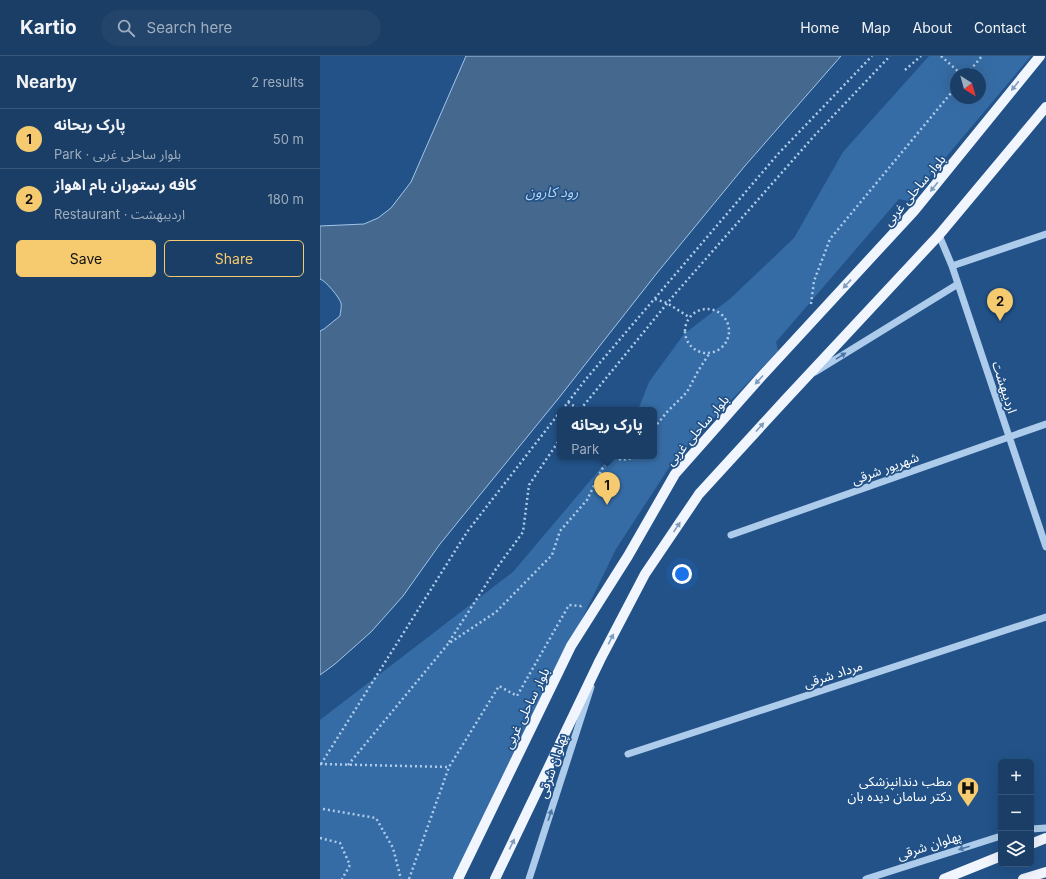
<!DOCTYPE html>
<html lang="en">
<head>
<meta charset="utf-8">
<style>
	:root { --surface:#1a3e66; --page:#23456c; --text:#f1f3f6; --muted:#9faebf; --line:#38577a; --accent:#f6ca6f }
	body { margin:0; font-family:Inter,"Noto Sans Arabic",sans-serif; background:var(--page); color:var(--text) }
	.controls { position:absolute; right:12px; bottom:12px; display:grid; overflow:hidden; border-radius:6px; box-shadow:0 4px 16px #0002 }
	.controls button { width:36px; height:36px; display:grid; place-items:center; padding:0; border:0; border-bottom:1px solid var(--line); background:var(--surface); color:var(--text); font:20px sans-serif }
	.compass { position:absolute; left:630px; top:12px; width:36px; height:36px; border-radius:50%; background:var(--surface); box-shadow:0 4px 16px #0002; rotate:143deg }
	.you { position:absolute; left:362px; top:518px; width:14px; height:14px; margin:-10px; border:3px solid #fff; border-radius:50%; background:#1a73e8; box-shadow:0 0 0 6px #1a73e833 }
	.badge { display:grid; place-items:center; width:26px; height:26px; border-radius:50%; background:var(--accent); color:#111; font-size:13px; font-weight:700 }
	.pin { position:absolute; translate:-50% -33px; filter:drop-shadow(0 1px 2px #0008) }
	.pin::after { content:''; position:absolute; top:21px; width:14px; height:12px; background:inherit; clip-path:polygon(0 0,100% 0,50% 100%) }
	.popup { position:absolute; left:237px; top:351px; width:100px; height:52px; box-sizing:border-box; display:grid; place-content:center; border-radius:6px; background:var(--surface); filter:drop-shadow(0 1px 3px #0005); font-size:13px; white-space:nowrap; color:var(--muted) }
	.popup b { font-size:15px; color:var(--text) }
	.popup::after { content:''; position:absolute; left:50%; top:100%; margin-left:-8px; border:8px solid transparent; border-top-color:var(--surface) }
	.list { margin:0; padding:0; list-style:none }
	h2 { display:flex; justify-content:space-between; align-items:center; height:52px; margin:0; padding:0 16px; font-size:17px }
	h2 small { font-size:13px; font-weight:400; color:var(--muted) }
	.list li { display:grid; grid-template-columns:26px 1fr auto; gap:12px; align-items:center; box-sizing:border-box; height:60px; padding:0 16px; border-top:1px solid var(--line) }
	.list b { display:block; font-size:15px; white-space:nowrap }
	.list p { margin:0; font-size:13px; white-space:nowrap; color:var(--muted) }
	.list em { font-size:13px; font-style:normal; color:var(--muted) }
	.actions { display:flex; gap:8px; padding:12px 16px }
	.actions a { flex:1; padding:9px 0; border:1px solid var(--accent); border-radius:6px; text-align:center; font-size:14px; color:var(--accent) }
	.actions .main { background:var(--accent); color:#111 }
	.icon { flex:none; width:22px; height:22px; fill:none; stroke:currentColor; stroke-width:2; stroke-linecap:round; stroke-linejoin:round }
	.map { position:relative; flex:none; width:726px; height:823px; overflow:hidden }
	header { display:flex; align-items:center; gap:24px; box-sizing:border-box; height:56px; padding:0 20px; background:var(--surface); border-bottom:1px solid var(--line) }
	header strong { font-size:19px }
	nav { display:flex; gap:22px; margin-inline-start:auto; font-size:14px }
	.search { width:280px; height:36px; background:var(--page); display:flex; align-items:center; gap:10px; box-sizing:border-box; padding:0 14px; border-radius:22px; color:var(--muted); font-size:15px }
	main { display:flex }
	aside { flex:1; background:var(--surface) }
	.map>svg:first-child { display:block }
	.green { fill:#366ca5; fill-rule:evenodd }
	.water { fill:#45688e; stroke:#a1c6eb }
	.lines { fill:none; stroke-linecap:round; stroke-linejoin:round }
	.path { stroke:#adcbea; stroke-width:2.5; stroke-dasharray:2 3; stroke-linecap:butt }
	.minor { stroke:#adcbea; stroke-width:7 }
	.major { stroke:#f1f6fe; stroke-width:10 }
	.oneway { fill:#7f9cbd }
	.oneway2 { fill:#4c76a5 }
	.labels { text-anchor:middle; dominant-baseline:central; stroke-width:3.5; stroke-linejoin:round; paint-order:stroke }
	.street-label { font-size:13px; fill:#fff; stroke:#225288 }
	.poi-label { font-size:13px; fill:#fff; stroke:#225288; text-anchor:end }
	.water-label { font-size:14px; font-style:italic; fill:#b9d5f1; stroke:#225288 }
</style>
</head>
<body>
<header>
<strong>Kartio</strong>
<div class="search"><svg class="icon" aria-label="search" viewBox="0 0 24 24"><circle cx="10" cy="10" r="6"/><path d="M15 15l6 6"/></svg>Search here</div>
<nav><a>Home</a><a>Map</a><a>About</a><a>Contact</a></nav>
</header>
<main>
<aside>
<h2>Nearby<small>2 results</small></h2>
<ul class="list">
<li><span class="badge">1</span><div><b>پارک ریحانه</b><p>Park · بلوار ساحلی غربی</p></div><em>50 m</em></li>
<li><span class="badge">2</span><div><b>کافه رستوران بام اهواز</b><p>Restaurant · اردیبهشت</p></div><em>180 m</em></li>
</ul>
<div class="actions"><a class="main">Save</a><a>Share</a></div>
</aside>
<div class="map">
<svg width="726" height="823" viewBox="0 0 726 823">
	<rect width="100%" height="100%" fill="#225288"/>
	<!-- green -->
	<path class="green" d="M609,0H711L589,145L579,143L456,286L458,295L354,404L296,493L135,823H0V664L193,516L291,400H334V354H318L329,326L364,278L411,242L474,182L523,96ZM636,18H660V42H636Z"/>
	<!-- water -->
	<path class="water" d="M146,0H521L424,111L337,217L238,343L120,488L83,540L51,576L15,608L0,619V275L4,273L20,260C20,257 22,251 21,247C19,241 6,225 0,223V170L44,168L58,162L71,152L91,126Z"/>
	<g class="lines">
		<!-- path -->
		<path class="path" d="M621,0L641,18
			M585,14L601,0
			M647,18L662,0
			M335,243L347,247L369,261
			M491,248L494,225L510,183L636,31
			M365 275a22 22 0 1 1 44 0a22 22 0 1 1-44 0Z
			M248,346L260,354L354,239L495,79L570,0
			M242,354L266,323L458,98L552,0
			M334,372L347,356L367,336L378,315L389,298
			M295,400L301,404L314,402L316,400
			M129,586L176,513L203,476L209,429L240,383
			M0,708L129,711
			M1,708L147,476L240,356
			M28,709L128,588L176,556L232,499L240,475L267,444L282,413L295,400
			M3,753L56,762L73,792L81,823
			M0,782L20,787L30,809L22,823
			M89,823L129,711L179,630L197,640L249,549L261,550L262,549"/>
		<!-- minor -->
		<path class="minor" d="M619,179L632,210L726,491
			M632,210L726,178
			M495,316L638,228
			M411,479L726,368
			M308,698L726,561
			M711,773L726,772
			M209,823L271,631
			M546,823L681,780"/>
		<!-- major -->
		<path class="major" d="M711,788L726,782
			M138,823L251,590L308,500L355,418L440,322L594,155L720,0
			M175,823L280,604L325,518L379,438L466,343L619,179L726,51
			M624,823L681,800
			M703,823L726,816"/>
	</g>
	<!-- one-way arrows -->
	<defs><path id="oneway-solid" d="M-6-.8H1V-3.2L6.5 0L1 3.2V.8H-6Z"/></defs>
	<g class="oneway">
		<use href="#oneway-solid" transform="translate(695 30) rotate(129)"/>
		<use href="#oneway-solid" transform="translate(614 131) rotate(129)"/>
		<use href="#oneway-solid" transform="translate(527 228) rotate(133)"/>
		<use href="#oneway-solid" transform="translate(439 324) rotate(132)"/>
		<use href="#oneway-solid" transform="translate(440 371) rotate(-48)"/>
		<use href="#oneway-solid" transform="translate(357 471) rotate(-56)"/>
		<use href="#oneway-solid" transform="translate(291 583) rotate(-63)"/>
		<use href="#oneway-solid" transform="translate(192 788) rotate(-64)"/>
	</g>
	<g class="oneway2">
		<use href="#oneway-solid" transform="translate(521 300) rotate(-32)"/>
		<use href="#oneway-solid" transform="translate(230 759) rotate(-72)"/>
		<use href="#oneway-solid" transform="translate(644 792) rotate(162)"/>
	</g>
	<!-- icons -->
	<defs>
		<g id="hospital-pin" transform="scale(1.15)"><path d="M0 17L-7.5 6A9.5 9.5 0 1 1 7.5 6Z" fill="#f6ca6f" stroke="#225288"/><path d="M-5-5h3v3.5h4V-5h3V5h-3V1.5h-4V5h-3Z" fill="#111"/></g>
	</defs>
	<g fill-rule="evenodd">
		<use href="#hospital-pin" x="648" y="732"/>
	</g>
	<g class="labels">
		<!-- street labels -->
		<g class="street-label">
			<text transform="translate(594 134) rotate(-50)">بلوار ساحلی غربی</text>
			<text transform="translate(685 331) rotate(72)">اردیبهشت</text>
			<text transform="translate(377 374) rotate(-49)">بلوار ساحلی غربی</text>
			<text transform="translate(565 412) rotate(-20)">شهریور شرقی</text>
			<text transform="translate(513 618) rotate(-18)">مرداد شرقی</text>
			<text transform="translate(206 652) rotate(-64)">بلوار ساحلی غربی</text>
			<text transform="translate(232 710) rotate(-72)">پهلوان شرقی</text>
			<text transform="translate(609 789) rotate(-18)">پهلوان شرقی</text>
		</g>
		<!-- poi labels -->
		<g class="poi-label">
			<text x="632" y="725">مطب دندانپزشکی<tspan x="632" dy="15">دکتر سامان دیده بان</tspan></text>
		</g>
		<!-- water labels -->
		<g class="water-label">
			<text x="232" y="135">رود کارون</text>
		</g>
	</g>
</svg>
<div class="controls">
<button>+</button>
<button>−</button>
<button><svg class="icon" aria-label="layers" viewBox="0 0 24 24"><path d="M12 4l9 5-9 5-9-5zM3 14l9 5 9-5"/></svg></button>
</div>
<svg class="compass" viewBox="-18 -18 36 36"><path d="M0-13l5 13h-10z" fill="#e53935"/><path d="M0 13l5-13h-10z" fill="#9faebf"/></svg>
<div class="you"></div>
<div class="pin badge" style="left:287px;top:449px">1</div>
<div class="popup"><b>پارک ریحانه</b>Park</div>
<div class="pin badge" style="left:680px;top:265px">2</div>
</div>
</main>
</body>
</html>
